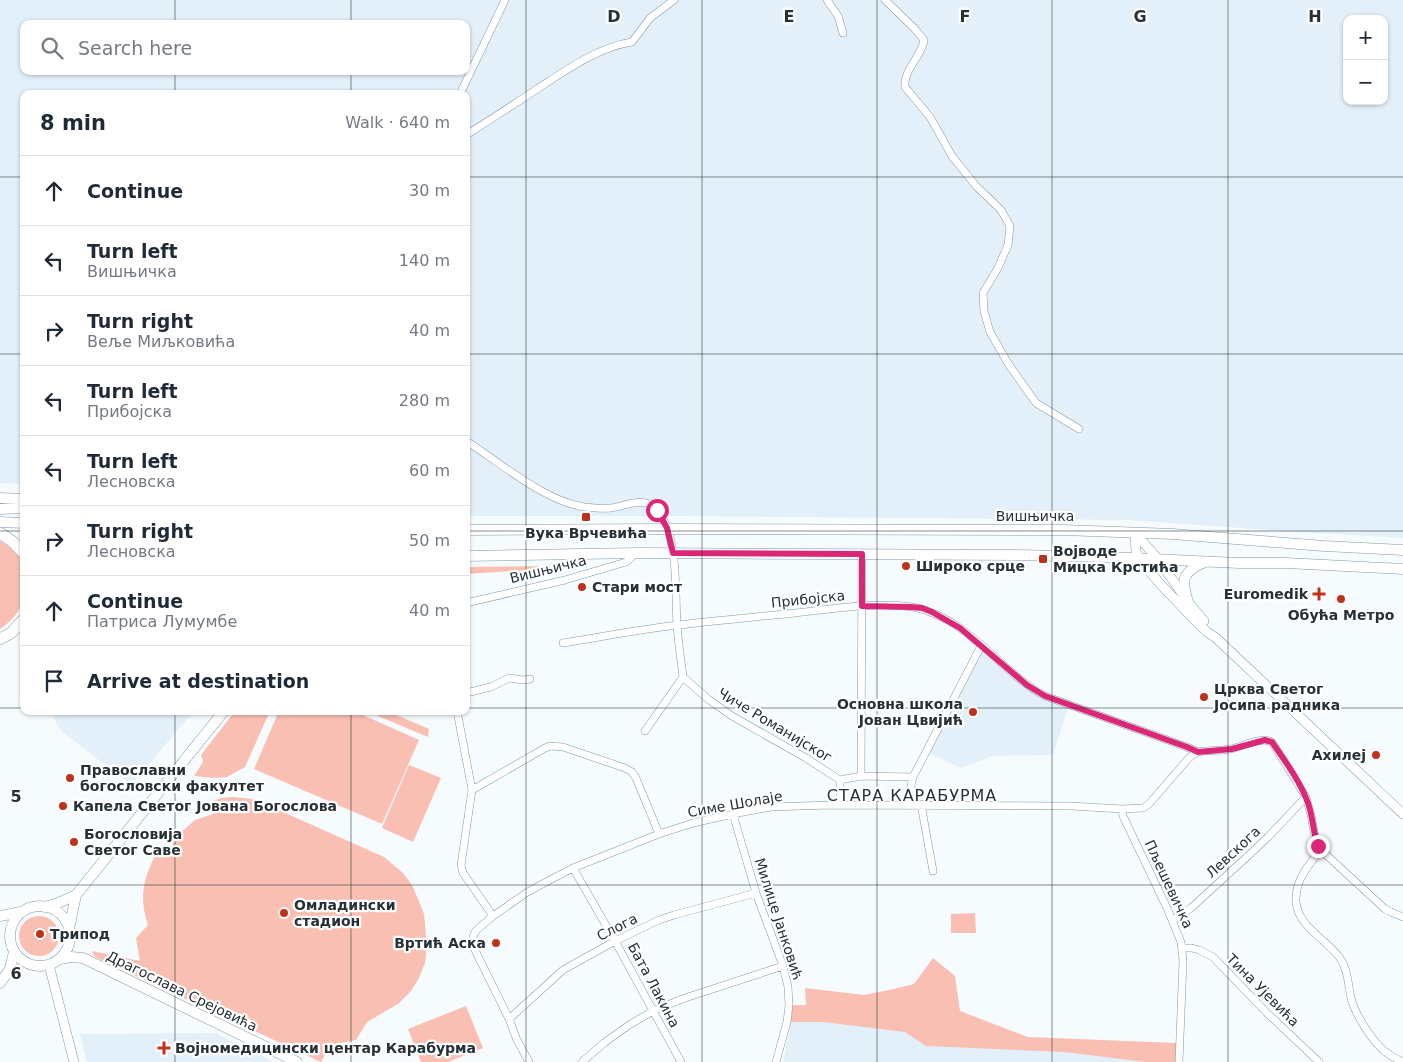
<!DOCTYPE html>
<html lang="en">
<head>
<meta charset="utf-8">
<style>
	:root { --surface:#fff; --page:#f2f2f3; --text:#1f2937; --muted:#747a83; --line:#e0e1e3 }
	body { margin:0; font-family:"DejaVu Sans",sans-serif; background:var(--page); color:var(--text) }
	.controls { position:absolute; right:15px; top:15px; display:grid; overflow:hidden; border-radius:10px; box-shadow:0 1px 4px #0004 }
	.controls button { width:45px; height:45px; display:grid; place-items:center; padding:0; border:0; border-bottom:1px solid var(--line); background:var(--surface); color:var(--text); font:25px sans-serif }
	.stop { position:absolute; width:15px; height:15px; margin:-11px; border:4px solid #db2777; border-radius:50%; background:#fff }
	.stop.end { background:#db2777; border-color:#fff; box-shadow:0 1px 5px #0008 }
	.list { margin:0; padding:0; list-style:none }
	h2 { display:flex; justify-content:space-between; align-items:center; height:65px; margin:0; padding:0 20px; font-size:21px }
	h2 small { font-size:16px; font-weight:400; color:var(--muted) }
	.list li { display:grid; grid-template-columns:32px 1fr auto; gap:15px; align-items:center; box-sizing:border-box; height:70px; padding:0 20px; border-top:1px solid var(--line) }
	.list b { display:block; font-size:19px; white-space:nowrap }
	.list p { margin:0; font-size:16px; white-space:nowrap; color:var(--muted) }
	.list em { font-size:16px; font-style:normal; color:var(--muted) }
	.icon { flex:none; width:28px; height:28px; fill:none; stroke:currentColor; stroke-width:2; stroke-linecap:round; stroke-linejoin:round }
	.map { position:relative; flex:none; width:1403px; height:1062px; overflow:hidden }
	.search { position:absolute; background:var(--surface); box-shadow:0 1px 4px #0004; left:20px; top:20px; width:450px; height:55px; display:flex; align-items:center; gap:12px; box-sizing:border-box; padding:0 18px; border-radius:10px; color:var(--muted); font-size:19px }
	.panel { position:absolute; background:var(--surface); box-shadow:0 1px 4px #0004; left:20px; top:90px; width:450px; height:625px; border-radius:10px }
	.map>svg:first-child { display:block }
	.built { fill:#e3f0f9; fill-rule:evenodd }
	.green { fill:#fabfb3 }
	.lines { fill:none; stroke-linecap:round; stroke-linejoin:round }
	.minor-casing { stroke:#8098a9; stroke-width:8 }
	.tertiary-casing { stroke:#8098a9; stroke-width:10 }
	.secondary-casing { stroke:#8098a9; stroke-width:11 }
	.primary-casing { stroke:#8098a9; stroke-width:12 }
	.minor { stroke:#fff; stroke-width:7 }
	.tertiary { stroke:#fff; stroke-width:9 }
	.secondary { stroke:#fff; stroke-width:10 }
	.primary { stroke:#fff; stroke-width:11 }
	.route { stroke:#db2777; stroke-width:6 }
	.grid { fill:none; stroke:#263037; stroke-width:1; stroke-opacity:0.55 }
	.poi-dot { fill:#be321d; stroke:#fff; stroke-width:2 }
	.labels { text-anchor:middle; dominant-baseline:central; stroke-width:4.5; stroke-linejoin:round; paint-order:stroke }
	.street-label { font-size:14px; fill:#263037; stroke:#fff }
	.poi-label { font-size:14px; font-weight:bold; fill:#263037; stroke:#fff; text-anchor:start }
	.quarter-label { font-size:16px; letter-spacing:1px; fill:#263037; stroke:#fff }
	.grid-label { font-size:16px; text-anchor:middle; font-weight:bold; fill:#263037; stroke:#fff; stroke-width:4.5; stroke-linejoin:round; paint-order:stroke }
</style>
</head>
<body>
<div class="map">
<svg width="1403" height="1062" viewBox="0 0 1403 1062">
	<rect width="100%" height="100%" fill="#f6fbfe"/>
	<!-- built -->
	<path class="built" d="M0,0H1403V538L1282,531L1128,520L689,516H466V94H24V484L0,483ZM1347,19H1384V101H1347ZM24,24H466V71H24Z
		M982,651L1035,694L1052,703L1068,708L1053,755L993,756L961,768L929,753Z
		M55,711H194L131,785L61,731L54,719Z
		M794,1008L927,1036L1154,1053L1152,1062H783Z
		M216,1033L273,1062H87L80,1034Z"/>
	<!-- green -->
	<path class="green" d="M0,541C9,546 21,555 24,567C26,576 24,589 24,599C20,611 11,622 0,629Z
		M547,566V569L466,574V567Z
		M235,711H270L245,767L227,777L214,778L194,776L203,762L201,755Z
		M279,711H354L419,740L382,824L254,769Z
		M366,711H387L429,729L428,737Z
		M409,765L441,778L413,842L382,828Z
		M232,797L254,799L384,857L403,873L412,885L418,899L424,914L427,946L425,963L419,978L411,991L398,1004L367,1022L356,1040L331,1045L321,1062L95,957L92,951L140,961L136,938L148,925C138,896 144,876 158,850L167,854L179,834L195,820L213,814L210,802L221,798Z
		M975,913L976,933H951V914Z
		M19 936a20 20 0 1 1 40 0a20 20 0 1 1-40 0Z
		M933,958L955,976L960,1011L1028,1037L1177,1043L1176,1062H1146L1064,1052L926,1046L905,1032L823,1022H787L789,1005H806L805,988L864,995L894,989L914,984Z
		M466,1006L483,1048L448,1062H421L408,1029Z"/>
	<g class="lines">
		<!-- minor casing -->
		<g class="minor-casing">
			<path id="minor" d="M827,0L838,16L843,33
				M885,0L914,28L924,40C922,56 903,70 905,87L930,117L952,156L976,186L1001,210L1010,226L1008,245L998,268L983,293L984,311L990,332L1009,365L1036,403L1079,429
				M460,94L505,0
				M466,135C490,120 513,105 537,89C565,71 598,47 632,42L650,18L674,0
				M466,441C501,463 544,501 584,507C593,508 602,509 611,508C626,506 645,495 657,510C679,535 675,593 677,624C678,642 681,659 683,677L708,699L732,716L806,758L840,780V805
				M466,603L565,580L626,562L632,557V553
				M563,643C601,637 640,629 679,625C718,620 756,617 795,613C832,609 896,598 930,612C976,629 1003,673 1045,696L1187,747L1198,752
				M466,693L491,687L509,678L523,680L530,679
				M457,711L472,790L461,865L463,873L493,916
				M645,731L683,677
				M861,776L862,554
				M840,780L861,776L913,777
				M472,790L545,748L550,746L563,747L625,768L632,772L636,778L659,834
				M910,804L911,786L913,777L981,646
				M921,804L933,871
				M1122,809L1123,816L1167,908L1181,942L1183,961L1179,1062
				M733,814L756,893L783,966L788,987L789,1005L787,1022L776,1062
				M1321,850C1309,864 1295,880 1296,901C1297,926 1326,939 1340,958C1348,970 1348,984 1351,998C1355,1014 1371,1039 1383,1050C1389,1055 1396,1059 1403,1062
				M573,868L615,941L681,1062
				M1173,920L1191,908L1249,855L1268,837L1306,797
				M1183,948H1192L1199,950L1213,957L1266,1012L1319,1062
				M509,1019L563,970L615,941L659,920L674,915L756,893
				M529,1062L517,1040L509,1019L473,946V937L475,932L479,928L493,916L526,893L546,882L573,868L659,834L693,823L733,814L771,807L829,805L1071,806L1122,809L1143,808L1149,804L1188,759C1191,756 1194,753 1198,752C1208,750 1219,751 1230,749C1243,747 1260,736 1272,742L1306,797L1311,815L1315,837L1321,850L1385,909L1391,912L1403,917
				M582,1062L604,1043L629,1025L653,1011L682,999L783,966"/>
		</g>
		<!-- tertiary casing -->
		<g class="tertiary-casing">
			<path id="tertiary" d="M1135,533L1136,552L1142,563L1163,587L1191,616L1207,632L1216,638L1403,814
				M1135,533L1158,559L1188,602L1204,621
				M49,965L74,1062"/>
		</g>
		<!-- secondary casing -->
		<g class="secondary-casing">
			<path id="secondary" d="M0,498L24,499
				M0,509L24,508
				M0,522L24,523
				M466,530L667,529L1063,530L1173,534L1324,546L1403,550
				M466,556L639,553L1016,555L1108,557L1239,563H1286L1403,569
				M1188,602C1181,579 1182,572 1205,562
				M10 936a30 30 0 1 1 60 0a30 30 0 1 1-60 0Z
				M45,907L58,903L76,895
				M0,916L21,912
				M69,929L76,895L224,711
				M60,959L71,957L83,958L297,1062
				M0,983L10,969L14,952"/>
		</g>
		<!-- primary casing -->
		<g class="primary-casing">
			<path id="primary" d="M0,533L13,542L24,554
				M0,639L11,633L24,619"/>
		</g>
		<!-- minor -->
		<use href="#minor" class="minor"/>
		<!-- tertiary -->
		<use href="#tertiary" class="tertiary"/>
		<!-- secondary -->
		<use href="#secondary" class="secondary"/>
		<!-- primary -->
		<use href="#primary" class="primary"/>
	</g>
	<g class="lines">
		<!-- route -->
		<path class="route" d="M657,510L667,528L673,553L862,554V606L910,607L922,608L932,612L960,628L1027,685L1045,696L1187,747L1198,752L1232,749L1265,740L1272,742C1285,761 1300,781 1308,803C1313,817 1313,832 1318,846"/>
	</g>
	<!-- grid -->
	<path class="grid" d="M175,0V24M351,0V24M526,0V1062M702,0V1062M877,0V1062M1052,0V1062M1228,0V1062M175,71V94M351,71V94M0,177H24M466,177H1403M0,354H24M466,354H1403M0,531H24M466,531H1403M0,708H24M466,708H1403M175,711V1062M351,711V1062M0,885H1403"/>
	<!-- markers -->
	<g class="poi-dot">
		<rect x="581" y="512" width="10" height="10" rx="2.5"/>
		<rect x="1038" y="554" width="10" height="10" rx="2.5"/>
		<circle cx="906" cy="566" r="5"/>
		<circle cx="582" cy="587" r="5"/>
		<path d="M1316.5 586.5h5v5h5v5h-5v5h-5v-5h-5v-5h5z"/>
		<circle cx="1341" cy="599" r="5"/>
		<circle cx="1204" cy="697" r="5"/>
		<circle cx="973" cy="712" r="5"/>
		<circle cx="1376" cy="755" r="5"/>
		<circle cx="70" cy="778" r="5"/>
		<circle cx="63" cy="806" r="5"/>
		<circle cx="74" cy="842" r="5"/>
		<circle cx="284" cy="913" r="5"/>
		<circle cx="40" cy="934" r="5"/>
		<circle cx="496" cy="943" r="5"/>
		<path d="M161.5 1040.5h5v5h5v5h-5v5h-5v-5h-5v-5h5z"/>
	</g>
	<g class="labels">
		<!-- street labels -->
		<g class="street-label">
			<text x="1035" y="516">Вишњичка</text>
			<text transform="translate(548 569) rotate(-14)">Вишњичка</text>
			<text transform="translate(808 599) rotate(-6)">Прибојска</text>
			<text transform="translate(775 725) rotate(31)">Чиче Романијског</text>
			<text transform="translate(735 804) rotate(-10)">Симе Шолаје</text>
			<text transform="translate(1233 852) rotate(-43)">Левскога</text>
			<text transform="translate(1169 884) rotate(65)">Пљешевичка</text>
			<text transform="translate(779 919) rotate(72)">Милице Јанковић</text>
			<text transform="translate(617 927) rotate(-27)">Слога</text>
			<text transform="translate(654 985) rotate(62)">Бата Лакина</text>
			<text transform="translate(1263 990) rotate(45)">Тина Ујевића</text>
			<text transform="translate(182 991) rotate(26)">Драгослава Срејовића</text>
		</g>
		<!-- poi labels -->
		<g class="poi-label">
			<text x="586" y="533" text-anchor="middle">Вука Врчевића</text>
			<text x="1053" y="551">Војводе<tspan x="1053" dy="16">Мицка Крстића</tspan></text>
			<text x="916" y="566">Широко срце</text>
			<text x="592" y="587">Стари мост</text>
			<text x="1308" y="594" text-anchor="end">Euromedik</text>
			<text x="1341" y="615" text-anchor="middle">Обућа Метро</text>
			<text x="1214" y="689">Црква Светог<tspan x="1214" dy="16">Јосипа радника</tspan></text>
			<text x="963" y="704" text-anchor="end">Основна школа<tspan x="963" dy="16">Јован Цвијић</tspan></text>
			<text x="1366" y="755" text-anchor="end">Ахилеј</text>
			<text x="80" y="770">Православни<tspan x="80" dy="16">богословски факултет</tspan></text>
			<text x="73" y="806">Капела Светог Јована Богослова</text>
			<text x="84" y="834">Богословија<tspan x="84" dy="16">Светог Саве</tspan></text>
			<text x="294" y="905">Омладински<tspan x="294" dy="16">стадион</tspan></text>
			<text x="50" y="934">Трипод</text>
			<text x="486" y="943" text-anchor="end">Вртић Аска</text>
			<text x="175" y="1048">Војномедицински центар Карабурма</text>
		</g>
		<!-- quarter labels -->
		<g class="quarter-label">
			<text x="912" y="795">СТАРА КАРАБУРМА</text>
		</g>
	</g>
	<g class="grid-label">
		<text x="614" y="22">D</text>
		<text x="789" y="22">E</text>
		<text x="965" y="22">F</text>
		<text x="1140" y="22">G</text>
		<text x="1315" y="22">H</text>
		<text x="16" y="802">5</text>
		<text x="16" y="979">6</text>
	</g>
</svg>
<div class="controls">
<button>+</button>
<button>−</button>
</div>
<div class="stop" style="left:657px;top:510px"></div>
<div class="stop end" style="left:1318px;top:846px"></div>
<div class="search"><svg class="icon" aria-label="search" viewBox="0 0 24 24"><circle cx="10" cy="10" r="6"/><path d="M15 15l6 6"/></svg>Search here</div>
<section class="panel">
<h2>8 min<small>Walk · 640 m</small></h2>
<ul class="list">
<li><svg class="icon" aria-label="ahead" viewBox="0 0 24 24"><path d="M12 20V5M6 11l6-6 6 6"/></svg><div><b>Continue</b></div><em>30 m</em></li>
<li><svg class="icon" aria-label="left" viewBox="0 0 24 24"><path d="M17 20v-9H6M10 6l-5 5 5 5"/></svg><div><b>Turn left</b><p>Вишњичка</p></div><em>140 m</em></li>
<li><svg class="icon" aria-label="right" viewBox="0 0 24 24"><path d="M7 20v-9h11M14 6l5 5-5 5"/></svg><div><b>Turn right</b><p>Веље Миљковића</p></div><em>40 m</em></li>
<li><svg class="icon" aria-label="left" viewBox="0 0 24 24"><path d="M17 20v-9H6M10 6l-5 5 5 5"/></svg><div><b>Turn left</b><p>Прибојска</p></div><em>280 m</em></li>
<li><svg class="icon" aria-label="left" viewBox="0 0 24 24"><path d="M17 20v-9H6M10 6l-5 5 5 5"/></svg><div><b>Turn left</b><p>Лесновска</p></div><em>60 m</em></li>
<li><svg class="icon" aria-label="right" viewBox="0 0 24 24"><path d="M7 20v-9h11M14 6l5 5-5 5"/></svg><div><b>Turn right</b><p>Лесновска</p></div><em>50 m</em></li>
<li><svg class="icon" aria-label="ahead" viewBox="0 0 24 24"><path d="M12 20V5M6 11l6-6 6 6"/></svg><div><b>Continue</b><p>Патриса Лумумбе</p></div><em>40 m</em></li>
<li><svg class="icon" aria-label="arrive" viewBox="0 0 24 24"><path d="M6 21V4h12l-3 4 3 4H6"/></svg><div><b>Arrive at destination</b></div></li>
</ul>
</section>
</div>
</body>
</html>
